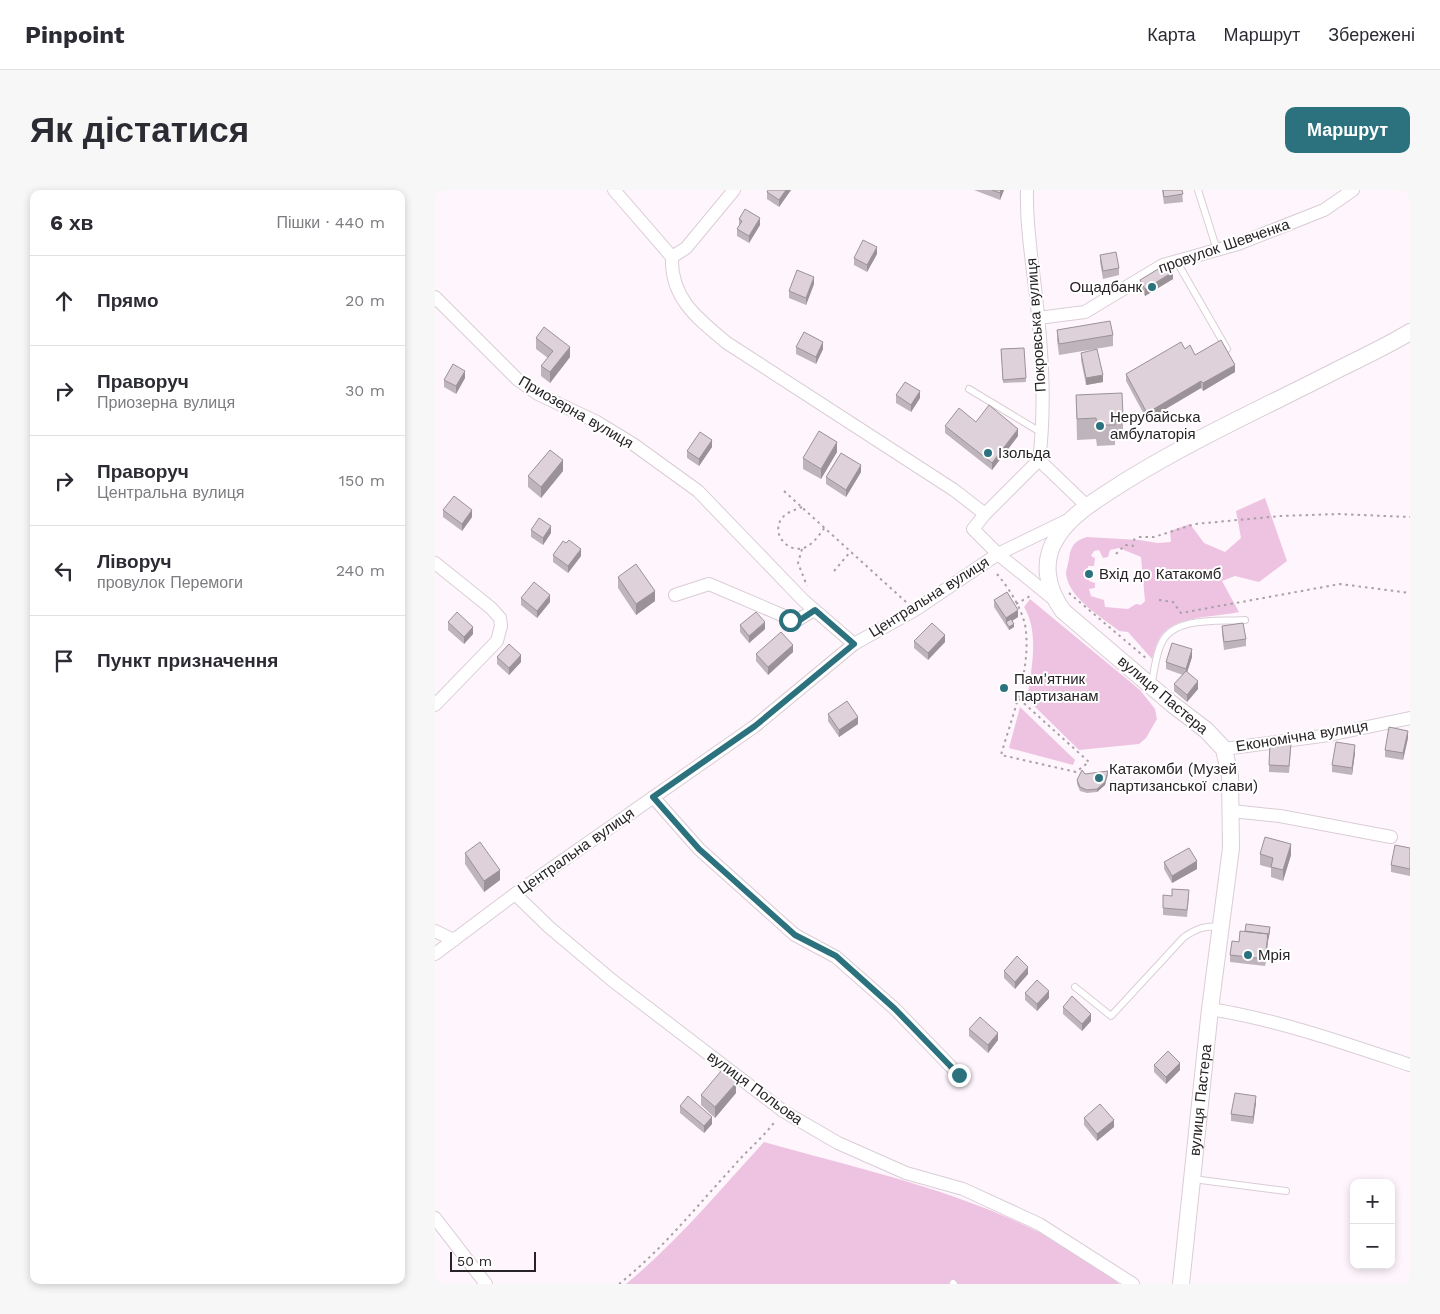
<!DOCTYPE html>
<html lang="uk">
<head>
<meta charset="utf-8">
<style>
	:root { --surface:#fff; --page:#f7f7f7; --text:#2b2b33; --muted:#7c7c81; --line:#e1e1e2; --accent:#2b727e }
	body { margin:0; font-family:"Work Sans",sans-serif; background:var(--page); color:var(--text) }
	.controls { position:absolute; right:15px; bottom:15px; display:grid; overflow:hidden; border-radius:10px; box-shadow:0 2px 8px #0003 }
	.controls button { width:45px; height:45px; display:grid; place-items:center; padding:0; border:0; border-bottom:1px solid var(--line); background:var(--surface); color:var(--text); font:25px sans-serif }
	.scale { position:absolute; left:15px; bottom:12px; width:86px; box-sizing:border-box; padding-left:5px; border:2px solid #282326; border-top:0; font-size:14px; line-height:18px; white-space:nowrap; color:#282326; -webkit-text-stroke:4px #fff; paint-order:stroke }
	.stop { position:absolute; width:15px; height:15px; margin:-11px; border:4px solid #2b727e; border-radius:50%; background:#fff }
	.stop.end { background:#2b727e; border-color:#fff; box-shadow:0 1px 5px #0008 }
	.list { margin:0; padding:0; list-style:none }
	h2 { display:flex; justify-content:space-between; align-items:center; height:65px; margin:0; padding:0 20px; font-size:21px }
	h2 small { font-size:16px; font-weight:400; color:var(--muted) }
	.list li { display:grid; grid-template-columns:32px 1fr auto; gap:15px; align-items:center; box-sizing:border-box; height:90px; padding:0 20px; border-top:1px solid var(--line) }
	.list b { display:block; font-size:19px; white-space:nowrap }
	.list p { margin:0; font-size:16px; white-space:nowrap; color:var(--muted) }
	.list em { font-size:16px; font-style:normal; color:var(--muted) }
	.icon { flex:none; width:28px; height:28px; fill:none; stroke:currentColor; stroke-width:2; stroke-linecap:round; stroke-linejoin:round }
	.map { position:relative; flex:none; width:975px; height:1094px; overflow:hidden; border-radius:10px }
	header { display:flex; align-items:center; gap:30px; box-sizing:border-box; height:70px; padding:0 25px; background:var(--surface); border-bottom:1px solid var(--line) }
	header strong { font-size:24px }
	nav { display:flex; gap:28px; margin-inline-start:auto; font-size:18px }
	.intro { display:flex; align-items:center; justify-content:space-between; box-sizing:border-box; height:120px; padding:0 30px }
	h1 { margin:0; font-size:35px }
	.button { padding:12px 22px; border-radius:10px; background:var(--accent); color:#fff; font-size:18px; font-weight:700 }
	main { display:flex; gap:30px; padding:0 30px }
	aside { flex:1; background:var(--surface); border-radius:10px; box-shadow:0 2px 8px #0003 }
	.map>svg:first-child { display:block }
	.green { fill:#eec3e1; fill-rule:evenodd }
	.lines { fill:none; stroke-linecap:round; stroke-linejoin:round }
	.service-casing { stroke:#dacdd6; stroke-width:8 }
	.minor-casing { stroke:#dacdd6; stroke-width:14 }
	.tertiary-casing { stroke:#dacdd6; stroke-width:18 }
	.path { stroke:#a8a1a6; stroke-width:2; stroke-dasharray:2.5 4; stroke-linecap:butt }
	.service { stroke:#fff; stroke-width:6 }
	.minor { stroke:#fff; stroke-width:12 }
	.tertiary { stroke:#fff; stroke-width:16 }
	.wall { fill:#bfb4bb }
	.shaded-wall { fill:#9b9298 }
	.building { fill:#ded1d9; stroke:#9b9298 }
	.route { stroke:#2b727e; stroke-width:6 }
	.poi-dot { fill:#2b727e; stroke:#fff; stroke-width:2 }
	.labels { text-anchor:middle; dominant-baseline:central; stroke-width:4; stroke-linejoin:round; paint-order:stroke }
	.street-label { font-size:15px; fill:#282326; stroke:#fff }
	.poi-label { font-size:15px; fill:#282326; stroke:#fff; text-anchor:start }
</style>
</head>
<body>
<header>
<strong>Pinpoint</strong>
<nav><a>Карта</a><a>Маршрут</a><a>Збережені</a></nav>
</header>
<div class="intro"><h1>Як дістатися</h1><a class="button">Маршрут</a></div>
<main>
<aside>
<h2>6 хв<small>Пішки · 440 m</small></h2>
<ul class="list">
<li><svg class="icon" aria-label="ahead" viewBox="0 0 24 24"><path d="M12 20V5M6 11l6-6 6 6"/></svg><div><b>Прямо</b></div><em>20 m</em></li>
<li><svg class="icon" aria-label="right" viewBox="0 0 24 24"><path d="M7 20v-9h11M14 6l5 5-5 5"/></svg><div><b>Праворуч</b><p>Приозерна вулиця</p></div><em>30 m</em></li>
<li><svg class="icon" aria-label="right" viewBox="0 0 24 24"><path d="M7 20v-9h11M14 6l5 5-5 5"/></svg><div><b>Праворуч</b><p>Центральна вулиця</p></div><em>150 m</em></li>
<li><svg class="icon" aria-label="left" viewBox="0 0 24 24"><path d="M17 20v-9H6M10 6l-5 5 5 5"/></svg><div><b>Ліворуч</b><p>провулок Перемоги</p></div><em>240 m</em></li>
<li><svg class="icon" aria-label="arrive" viewBox="0 0 24 24"><path d="M6 21V4h12l-3 4 3 4H6"/></svg><div><b>Пункт призначення</b></div></li>
</ul>
</aside>
<div class="map">
<svg width="975" height="1094" viewBox="0 0 975 1094">
	<rect width="100%" height="100%" fill="#fef6fc"/>
	<!-- green -->
	<path class="green" d="M830,308L852,371L824,392L800,386L787,391L804,422C780,428 735,424 723,451C720,456 719,463 717,469L693,442L684,441C667,427 634,409 631,384C631,380 633,374 634,369C636,356 639,351 652,347L704,350L723,353L736,352L735,341L755,334L769,353L790,362L806,348L801,321ZM684,358L706,367L710,411L706,415L701,414L693,419L670,417L669,410L656,406L654,399L660,398V393L654,391L653,376H659L660,368L656,366L659,361L664,360L668,368L673,367L675,360Z
		M595,409L705,500L720,519L722,529L711,548L704,554L644,560L592,509C596,481 605,443 589,417Z
		M585,517L640,570L638,575L574,558Z
		M329,952C431,981 539,1003 631,1057C649,1068 669,1079 684,1094H191C242,1052 285,1000 329,952Z"/>
	<g class="lines">
		<!-- service casing -->
		<g class="service-casing">
			<path id="service" d="M763,0L782,60
				M742,72L792,159
				M534,199L607,243
				M716,494C720,481 720,465 727,452C740,426 785,432 810,430
				M640,797L676,826L749,747C761,739 770,735 785,737
				M758,989L851,1001
				M518,1093L519,1094"/>
		</g>
		<!-- minor casing -->
		<g class="minor-casing">
			<path id="minor" d="M179,0L237,67L251,58L299,0
				M592,0C591,35 597,71 601,106C607,160 611,217 604,270
				M237,67C235,108 263,129 292,153L519,300L550,324L538,339L563,364L621,411
				M0,107L82,189L103,204L162,232L198,254L263,301L368,410L419,454
				M603,128L650,122L728,75L803,54L889,20L918,0
				M550,324L604,270L653,317
				M0,373L56,418L65,428L66,436L62,451L0,515
				M240,405L274,394L361,431L379,420
				M789,559L894,545L975,528
				M218,607L264,659L360,745L401,767L460,819L524,885
				M797,621L845,626L956,647
				M80,704L114,737L178,791L348,921L403,953L471,983L528,999L604,1034L698,1094
				M0,741L19,750
				M0,764L80,704L320,536L419,454L480,420L563,364L633,330
				M775,819C844,830 909,853 975,875
				M0,1028L51,1094"/>
		</g>
		<!-- tertiary casing -->
		<g class="tertiary-casing">
			<g id="tertiary">
				<path id="s1" d="M746,1094L775,819L796,658L795,586L789,559L771,540L737,514L628,421C612,399 606,371 622,347C637,323 666,307 689,292C758,249 832,216 904,179C928,167 952,156 975,142"/>
			</g>
		</g>
		<!-- path -->
		<path class="path" d="M349,301L471,412
			M367,317C360,320 352,322 347,328C335,344 354,365 371,357C379,353 385,344 390,337
			M704,347H719L760,334L846,326L903,324L975,327
			M367,359L363,373L372,396
			M681,364L690,355L698,356L700,346
			M399,381L416,361
			M562,384C574,398 590,423 591,442C595,483 577,526 566,565L641,582L654,572L582,507
			M634,403L712,469
			M724,410L738,412L746,423L905,394L975,403
			M581,414L595,406
			M184,1094C227,1060 260,1018 297,978C311,961 328,948 341,930"/>
		<!-- service -->
		<use href="#service" class="service"/>
		<!-- minor -->
		<use href="#minor" class="minor"/>
		<!-- tertiary -->
		<use href="#tertiary" class="tertiary"/>
	</g>
	<!-- wall -->
	<path class="wall" d="M333,0H356L344,17L332,9V2Z
		M539,0H569L565,10Z
		M727,0H747L748,12L729,14Z
		M304,29L325,35L314,53L302,46V39L304,36Z
		M442,64L432,82L419,75V68Z
		M665,65L684,78V85L668,89L665,72Z
		M738,89L710,106L705,97V90Z
		M379,94L371,115L354,108V101Z
		M622,140L678,145V156L624,165L622,150Z
		M101,148L135,167L115,193L106,186V176L113,168L101,159Z
		M361,157L388,159L381,174L361,164Z
		M589,158L591,192L568,193L566,159Z
		M750,159L760,165L800,182L768,201L766,198L712,230L691,191V184Z
		M646,163L668,192L651,195L646,170Z
		M30,188L21,204L9,197V190Z
		M461,205L485,208L476,222L461,213Z
		M641,205L688,226V246L680,247V255L662,256L661,249L642,250Z
		M541,232L583,246L557,280L510,243V236Z
		M277,257L264,276L252,268V261Z
		M402,262L386,289L368,279V268Z
		M128,281L106,308L93,297V286Z
		M426,282L411,307L391,294V287Z
		M8,320L37,327L27,341L8,327Z
		M96,340L116,343L108,355L96,347Z
		M118,365L146,366L133,383L118,372Z
		M183,387L220,411L201,425L183,398Z
		M86,408L115,412L102,428L86,415Z
		M559,410L583,427L577,431L579,437L574,440L559,417Z
		M13,432L38,444L29,454L13,440Z
		M305,435L330,439L314,453L305,442Z
		M787,436L811,449V456L789,460L787,443Z
		M479,451L510,452L493,470L479,458Z
		M358,462L333,485L321,471V464Z
		M62,467L86,472L74,485L62,474Z
		M757,467L752,482L763,499L752,512L739,501V494L748,485L731,479V472Z
		M393,524L423,534L404,547L393,531Z
		M973,548L968,570L950,567V560Z
		M856,560L854,583L834,582V575Z
		M920,563L917,585L897,582V575Z
		M650,584L673,585L670,595L662,602L652,603L645,601L642,594V590Z
		M975,658V686L956,682V675Z
		M30,663L65,690L49,702L30,674Z
		M825,664L856,665L848,691L836,687V678L825,675Z
		M729,672L762,679L737,693L729,679Z
		M737,706L754,707L752,727L728,725V718Z
		M810,741H835L833,751L830,776L795,772V765Z
		M569,781L593,784L580,799L569,788Z
		M590,803L614,808L602,821L590,810Z
		M628,817L656,831L647,841L628,824Z
		M534,839L563,850L553,863L534,846Z
		M719,875L745,880L731,894L719,882Z
		M301,903L280,928L266,915V905Z
		M821,913L818,934L796,931V924Z
		M245,916L277,934L269,943L245,923Z
		M649,928L679,937L662,951L649,935Z"/>
	<!-- shaded-wall -->
	<path class="shaded-wall" d="M351,0H356L344,17V10Z
		M566,0H569L565,10V3Z
		M325,28V35L314,53V46Z
		M442,57V64L432,82V75Z
		M738,82V89L710,106V99Z
		M379,87V94L371,115V108Z
		M388,152V159L381,174V167Z
		M135,157V167L115,193V182Z
		M800,175V182L768,201V193Z
		M30,181V188L21,204V196Z
		M668,185V192L651,195V188Z
		M766,191V198L712,230V223Z
		M485,201V208L476,222V215Z
		M583,239V246L557,280V273Z
		M277,250V257L264,276V269Z
		M402,252V262L386,289V279Z
		M128,270V281L106,308V297Z
		M426,275V282L411,307V300Z
		M37,320V327L27,341V334Z
		M116,336V343L108,355V348Z
		M146,359V366L133,383V376Z
		M220,401V411L201,425V414Z
		M115,405V412L102,428V421Z
		M583,420V427L572,434L571,432V428Z
		M330,432V439L314,453V446Z
		M579,434V437L574,440V437Z
		M38,437V444L29,454V447Z
		M510,445V452L493,470V463Z
		M358,455V462L333,485V477Z
		M757,459V467L751,486V479Z
		M86,465V472L74,485V478Z
		M763,491V499L752,512V505Z
		M423,527V534L404,547V540Z
		M973,541V548L968,570V563Z
		M920,555V563L917,585V578Z
		M673,581L670,595L662,602V599Z
		M856,654V665L848,691V680Z
		M762,671V679L737,693V686Z
		M65,680V690L49,702V691Z
		M835,737V741L833,751L830,776V769L833,744Z
		M593,777V784L580,799V792Z
		M614,801V808L602,821V814Z
		M656,824V831L647,841V834Z
		M563,843V850L553,863V855Z
		M745,873V880L731,894V887Z
		M301,893V903L280,928V917Z
		M821,906V913L818,934V927Z
		M277,927V934L269,943V936Z
		M679,930V937L662,951V944Z"/>
	<!-- building -->
	<path class="building" d="M333,0H351L344,10L332,2Z
		M557,0H566L565,3Z
		M728,0H747L748,4L729,7Z
		M310,19L325,28L314,46L302,39L307,31L304,29Z
		M428,50L442,57L432,75L419,68Z
		M681,62L684,78L668,81L665,65Z
		M733,73L738,82L710,99L705,90Z
		M362,80L379,87L371,108L354,101Z
		M675,131L678,145L624,154L622,140Z
		M109,137L135,157L115,182L106,176L118,161L101,148Z
		M369,142L388,152L381,167L361,157Z
		M786,150L800,175L768,193L766,191L712,223L691,184L746,152L750,159L755,155L760,165Z
		M589,158L591,188L568,190L566,159Z
		M662,159L668,185L651,188L646,163Z
		M18,174L30,181L21,196L9,190Z
		M470,192L485,201L476,215L461,205Z
		M687,203L688,226H680V235H662L661,228L642,229L641,205Z
		M554,215L583,239L557,273L510,236L524,218L541,232Z
		M384,241L402,252L386,279L368,268Z
		M265,242L277,250L264,269L252,261Z
		M115,260L128,270L106,297L93,286Z
		M406,263L426,275L411,300L391,287Z
		M19,306L37,320L27,334L8,320Z
		M104,328L116,336L108,348L96,340Z
		M134,350L146,359L133,376L118,365L128,351L131,353Z
		M201,374L220,401L201,414L183,387Z
		M99,392L115,405L102,421L86,408Z
		M572,402L583,420L571,428L559,410Z
		M22,422L38,437L29,447L13,432Z
		M321,422L330,432L314,446L305,435Z
		M576,429L579,434L574,437L571,432Z
		M497,433L510,445L493,463L479,451Z
		M808,433L811,449L789,452L787,436Z
		M346,442L358,455L333,477L321,464Z
		M737,453L757,459L751,479L731,472Z
		M74,454L86,465L74,478L62,467Z
		M751,481L763,491L752,505L739,494Z
		M412,511L423,527L404,540L393,524Z
		M954,537L973,541L968,563L950,560Z
		M835,552L856,553L854,576L834,575Z
		M901,552L920,555L917,578L897,575Z
		M647,580L650,584L673,581L670,592L662,599L652,600L645,597L642,590Z
		M830,647L856,654L848,680L836,677L838,668L825,664Z
		M45,652L65,680L49,691L30,663Z
		M960,655L975,658V679L956,675Z
		M754,658L762,671L737,686L729,672Z
		M737,699L754,700L752,720L728,718V705L737,706Z
		M811,734L835,737L833,748V744L810,741Z
		M805,741L833,744L830,769L795,765L797,751L804,752Z
		M582,766L593,777L580,792L569,781Z
		M602,790L614,801L602,814L590,803Z
		M637,806L656,824L647,834L628,817Z
		M545,827L563,843L553,855L534,839Z
		M733,861L745,873L731,887L719,875Z
		M287,880L301,893L280,917L266,905Z
		M800,903L821,906L818,927L796,924Z
		M253,906L277,927L269,936L245,916Z
		M665,914L679,930L662,944L649,928Z"/>
	<g class="lines">
		<!-- route -->
		<path class="route" d="M355,430H365L380,420L419,454L320,536L218,607L264,659L360,745L401,766L460,819L524,885"/>
	</g>
	<!-- markers -->
	<g class="poi-dot">
		<circle cx="717" cy="97" r="5"/>
		<circle cx="665" cy="236" r="5"/>
		<circle cx="553" cy="263" r="5"/>
		<circle cx="654" cy="384" r="5"/>
		<circle cx="569" cy="498" r="5"/>
		<circle cx="664" cy="588" r="5"/>
		<circle cx="813" cy="765" r="5"/>
	</g>
	<g class="labels">
		<!-- street labels -->
		<g class="street-label">
			<text transform="translate(789 56) rotate(-19)">провулок Шевченка</text>
			<text transform="translate(601 135) rotate(-94)">Покровська вулиця</text>
			<text transform="translate(141 222) rotate(30)">Приозерна вулиця</text>
			<text transform="translate(494 407) rotate(-32)">Центральна вулиця</text>
			<text transform="translate(728 505) rotate(40)">вулиця Пастера</text>
			<text transform="translate(867 546) rotate(-9)">Економічна вулиця</text>
			<text transform="translate(141 661) rotate(-35)">Центральна вулиця</text>
			<text transform="translate(320 898) rotate(36)">вулиця Польова</text>
			<text stroke="none"><textPath href="#s1" startOffset="185">вулиця Пастера</textPath></text>
		</g>
		<!-- poi labels -->
		<g class="poi-label">
			<text x="707" y="97" text-anchor="end">Ощадбанк</text>
			<text x="675" y="227">Нерубайська<tspan x="675" dy="17">амбулаторія</tspan></text>
			<text x="563" y="263">Ізольда</text>
			<text x="664" y="384">Вхід до Катакомб</text>
			<text x="579" y="489">Пам'ятник<tspan x="579" dy="17">Партизанам</tspan></text>
			<text x="674" y="579">Катакомби (Музей<tspan x="674" dy="17">партизанської слави)</tspan></text>
			<text x="823" y="765">Мрія</text>
		</g>
	</g>
</svg>
<div class="controls">
<button>+</button>
<button>−</button>
</div>
<div class="scale">50 m</div>
<div class="stop" style="left:355px;top:430px"></div>
<div class="stop end" style="left:524px;top:885px"></div>
</div>
</main>
</body>
</html>
